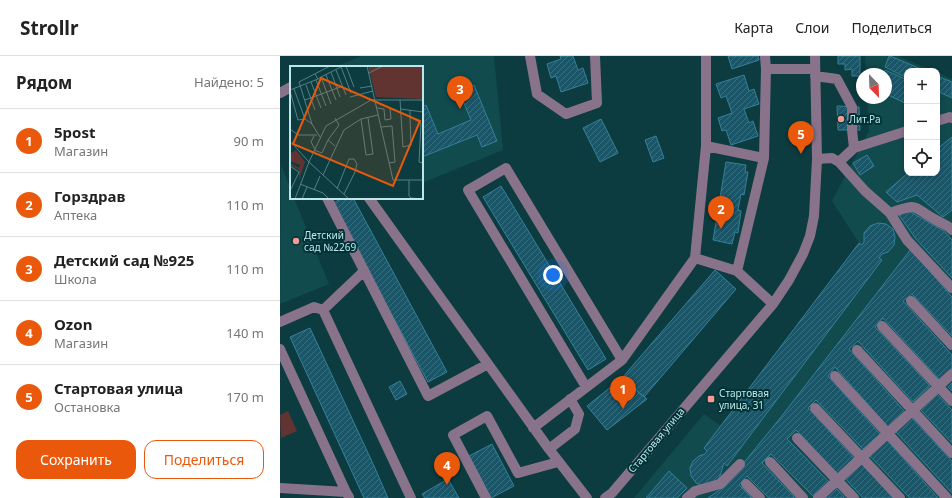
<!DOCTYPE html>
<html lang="ru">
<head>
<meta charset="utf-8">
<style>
	:root { --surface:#fff; --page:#f2f2f2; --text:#222; --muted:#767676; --line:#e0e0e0; --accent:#ea580c }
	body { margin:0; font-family:"Noto Sans",sans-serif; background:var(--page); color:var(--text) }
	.controls { position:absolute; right:12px; top:12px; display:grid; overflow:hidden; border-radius:8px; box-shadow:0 2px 6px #0003 }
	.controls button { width:36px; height:36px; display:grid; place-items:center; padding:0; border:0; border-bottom:1px solid var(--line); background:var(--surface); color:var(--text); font:20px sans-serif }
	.compass { position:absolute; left:576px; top:12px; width:36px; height:36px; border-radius:50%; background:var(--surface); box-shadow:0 2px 6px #0003; rotate:157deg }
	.you { position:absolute; left:273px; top:219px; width:14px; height:14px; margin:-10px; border:3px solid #fff; border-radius:50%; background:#1a73e8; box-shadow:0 0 0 6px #1a73e833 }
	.badge { display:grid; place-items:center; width:26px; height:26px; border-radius:50%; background:var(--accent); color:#fff; font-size:13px; font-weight:700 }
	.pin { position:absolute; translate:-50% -33px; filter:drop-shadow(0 1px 2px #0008) }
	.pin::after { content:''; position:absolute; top:21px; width:14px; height:12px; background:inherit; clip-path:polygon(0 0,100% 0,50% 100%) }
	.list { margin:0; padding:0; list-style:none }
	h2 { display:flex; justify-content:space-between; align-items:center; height:52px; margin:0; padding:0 16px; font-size:17px }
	h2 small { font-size:13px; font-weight:400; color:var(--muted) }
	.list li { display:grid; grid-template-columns:26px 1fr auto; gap:12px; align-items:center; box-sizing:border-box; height:64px; padding:0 16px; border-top:1px solid var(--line) }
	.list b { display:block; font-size:15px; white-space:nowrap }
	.list p { margin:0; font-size:13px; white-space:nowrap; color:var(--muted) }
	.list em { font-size:13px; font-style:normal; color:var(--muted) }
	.actions { display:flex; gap:8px; padding:12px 16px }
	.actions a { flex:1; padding:9px 0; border:1px solid var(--accent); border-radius:12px; text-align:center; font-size:14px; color:var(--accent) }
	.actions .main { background:var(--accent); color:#fff }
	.icon { flex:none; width:22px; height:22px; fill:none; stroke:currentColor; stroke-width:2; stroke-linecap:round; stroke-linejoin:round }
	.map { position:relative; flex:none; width:672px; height:442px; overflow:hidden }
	header { display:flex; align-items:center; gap:24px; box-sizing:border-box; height:56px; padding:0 20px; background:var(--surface); border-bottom:1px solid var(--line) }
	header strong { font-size:19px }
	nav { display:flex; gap:22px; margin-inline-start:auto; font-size:14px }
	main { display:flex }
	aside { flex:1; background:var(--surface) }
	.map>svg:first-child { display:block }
	.built { fill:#114b4e }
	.green { fill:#613432 }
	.building { fill:url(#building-hatch); stroke:#348099 }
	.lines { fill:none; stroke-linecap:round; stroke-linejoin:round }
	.minor { stroke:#89738b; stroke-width:10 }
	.poi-dot { fill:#f59b97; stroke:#003236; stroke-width:1.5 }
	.labels { text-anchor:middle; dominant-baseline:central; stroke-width:4; stroke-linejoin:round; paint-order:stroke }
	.poi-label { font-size:10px; fill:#bfe7ea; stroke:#003236; text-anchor:start }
	.street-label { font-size:10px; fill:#bfe7ea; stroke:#003236 }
	.inset-road { fill:none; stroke:#548084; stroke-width:1 }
	.view { fill:#e8590c; fill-opacity:0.15; stroke:#e8590c; stroke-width:2 }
	.inset-edge { fill:none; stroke:#bfe7ea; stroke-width:2 }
</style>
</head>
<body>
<header>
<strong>Strollr</strong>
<nav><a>Карта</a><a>Слои</a><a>Поделиться</a></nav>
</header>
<main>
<aside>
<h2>Рядом<small>Найдено: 5</small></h2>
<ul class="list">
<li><span class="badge">1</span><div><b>5post</b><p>Магазин</p></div><em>90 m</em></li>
<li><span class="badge">2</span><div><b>Горздрав</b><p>Аптека</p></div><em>110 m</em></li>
<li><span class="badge">3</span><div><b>Детский сад №925</b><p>Школа</p></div><em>110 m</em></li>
<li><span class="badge">4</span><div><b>Ozon</b><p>Магазин</p></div><em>140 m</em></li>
<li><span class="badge">5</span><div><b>Стартовая улица</b><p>Остановка</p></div><em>170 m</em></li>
</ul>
<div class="actions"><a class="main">Сохранить</a><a>Поделиться</a></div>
</aside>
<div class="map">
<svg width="672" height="442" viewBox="0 0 672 442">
	<defs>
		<pattern id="building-hatch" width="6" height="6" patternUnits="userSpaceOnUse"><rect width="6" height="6" fill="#1b5668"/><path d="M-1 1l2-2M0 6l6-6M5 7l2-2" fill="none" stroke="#3a6e7e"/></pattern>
	</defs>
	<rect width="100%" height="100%" fill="#0c3c40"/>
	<!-- built -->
	<path class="built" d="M82,0H214L223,94L142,127V11H54Z
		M585,0H618L654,15H627V117H657V16L672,23V442H354L424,358L441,370L579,187L552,145L589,75L587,42H606V18H586Z
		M1,109L11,134V142H14L49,228L0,248Z"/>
	<!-- green -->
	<path class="green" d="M8,355L17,375L1,382L0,359Z"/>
	<!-- building -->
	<path class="building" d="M280,0H293L298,14L303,12L308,27L281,36L276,20L271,22L267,8L281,3Z
		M448,0H478L479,4L452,13Z
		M558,0H580V20H572V13L565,14V8H558Z
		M609,0H610L646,15H627V22L605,11Z
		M605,14L627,24V48L606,38V18H603Z
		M464,19L469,35L474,33L479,48L464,53L469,67L473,65L478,80L451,89L446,74L442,75L438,62L452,57L446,40L441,42L436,28Z
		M657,20L672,26V42L657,35Z
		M194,29L217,85L202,91L197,79L142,101V51L146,49L158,78L191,64L179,35Z
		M557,50L579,51L580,74H558Z
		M321,63L338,97L320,106L303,72Z
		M376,80L384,102L373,106L365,84Z
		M672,81V154L663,161L637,139L617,146L606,136L628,117H657V93Z
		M587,99L594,110L580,119L573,107Z
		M446,106L466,109L465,116H468L464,139L461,138L458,154L461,155L458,177L455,176L452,188L433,184Z
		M221,130L326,303L308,314L203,141Z
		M62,142H73L167,316L148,326L52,148Z
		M629,155L664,175L672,184V222L636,183L619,159Z
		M598,167L606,168L613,173L615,181L614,189L608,196L602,198L599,202L602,204L447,410L444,407L439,423L424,430L416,427L411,420L410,412L413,405L419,400L425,398L427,395L424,392L579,187L582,189L584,186V177L590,170Z
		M631,193L672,241V280L632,238L623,245L672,299V312L660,324L603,262L595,271L650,330L633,346L578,285L569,293L625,356L608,371L555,311L548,320L600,378L583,393L536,344L528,352L574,402L558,418L516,374L507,383L549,426L534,441L491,398L482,407L515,442H489L467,420L459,429L472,442H428L445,430L501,361Z
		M435,214L456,233L364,341L342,322Z
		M30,272L94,410L108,442H84L10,281Z
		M342,322L367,343L327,374L307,350Z
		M120,325L127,338L116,344L109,331Z
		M672,327V335L668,331Z
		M656,337L672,354V387L639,352Z
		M631,361L672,405V437L615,375Z
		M606,383L658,442H630L589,399Z
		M212,388L234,430L211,442L189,400Z
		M581,406L613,442H583L564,421Z
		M389,415L407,432L397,442H366Z
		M168,423L179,442H145L142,438Z
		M555,431L565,442H543Z"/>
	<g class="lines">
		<!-- minor -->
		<path class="minor" d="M250,0L257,38L286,58L317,47L315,0
			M485,0L486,13
			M535,20L557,23L572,51V74L574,92
			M0,37L11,31
			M657,65L670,61L672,62
			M426,90L484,102L457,215L493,248
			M484,102L486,13H535
			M537,103L552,102L559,106L585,135L610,157L627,184L672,232
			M559,106L574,92L627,75
			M47,142L148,340L208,308
			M89,142L269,393L307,442
			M610,157C641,146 631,151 656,164C662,168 667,168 672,174
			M415,202L457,215
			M631,245L672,289
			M43,254L84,215
			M0,266L34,251L43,254L131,442
			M602,270L672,345
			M0,293L66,436
			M577,294L672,397
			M555,320L667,442
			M306,331L188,134L226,112L342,304
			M535,352L620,442
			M253,372L342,304L415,202L426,90V0
			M517,382L574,442
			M269,393L295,373L299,358L290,343
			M490,406L523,442
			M466,428L480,442
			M0,432L66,436L69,441
			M206,442L173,379L207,360L238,417L278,406
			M325,442L332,437L493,248L509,224L523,198L530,180L534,160L537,103L535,0
			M407,442L415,435L440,428L460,408
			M538,442L672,318"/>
	</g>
	<!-- markers -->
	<g class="poi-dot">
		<circle cx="561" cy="63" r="4"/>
		<circle cx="16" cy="185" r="4"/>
		<rect x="427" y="339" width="8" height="8" rx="2"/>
	</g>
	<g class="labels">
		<!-- poi labels -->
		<g class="poi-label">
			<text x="569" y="63">Лит.Ра</text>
			<text x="24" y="179">Детский<tspan x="24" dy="12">сад №2269</tspan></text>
			<text x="439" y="337">Стартовая<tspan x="439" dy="12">улица, 31</tspan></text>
		</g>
		<!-- street labels -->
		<g class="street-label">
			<text transform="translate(376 384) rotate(-50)">Стартовая улица</text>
		</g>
	</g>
	<!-- overview -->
	<g transform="translate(10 10)">
		<rect width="133" height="133" fill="#0c3c40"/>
		<path d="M78,0H133V33L86,31ZM6,84L15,96L9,114V104L0,99V97L9,102L10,99L0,95L1,87Z" fill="#613432"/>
		<path class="inset-road" d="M56,0L64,21M77,0L103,114H133M51,1L61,27M46,4L56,29M41,6L50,31M79,7L93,0M36,9L46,34M31,11L53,0M28,13L31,11L41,38M26,14L36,40M21,16L31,42M16,19L25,44M70,22L82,20M4,23L15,53L22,58M0,24L28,13L25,8M0,25L8,54L15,53M60,31L83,25M15,34L53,20M110,34L113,81L121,79L120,51M87,42L94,43L95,54L101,53L100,42M111,43L133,46M120,44V51L131,57L129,96L133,97M45,52L49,59L38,74L45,80M71,53L76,89L83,88L78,52M91,61L102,60L105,96L99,97M0,63L8,69H27M24,70L21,76L25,83M30,71L22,58L9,16L40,0M0,75L19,96L5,133M24,84L32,87L38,74M0,100L9,106L0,125M33,109L54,64L71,53L88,49M119,114V130L121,132L133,133M10,118L33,127L39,133M47,123L59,93H64L67,98L65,106L54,128M24,124L30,110M12,133L17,121M59,133L19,96L36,60L81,34H133"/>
		<path class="view" d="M31,12L130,55L103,120L3,78Z"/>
		<rect width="133" height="133" class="inset-edge"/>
	</g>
</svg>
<div class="controls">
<button>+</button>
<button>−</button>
<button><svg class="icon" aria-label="locate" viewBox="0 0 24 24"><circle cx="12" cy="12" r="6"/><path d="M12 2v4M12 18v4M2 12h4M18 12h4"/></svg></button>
</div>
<svg class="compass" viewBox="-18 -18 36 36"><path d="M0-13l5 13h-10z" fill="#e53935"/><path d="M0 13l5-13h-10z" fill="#767676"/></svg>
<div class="you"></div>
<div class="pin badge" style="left:343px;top:353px">1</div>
<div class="pin badge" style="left:441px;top:173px">2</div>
<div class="pin badge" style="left:180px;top:53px">3</div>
<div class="pin badge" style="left:167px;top:429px">4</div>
<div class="pin badge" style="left:521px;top:98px">5</div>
</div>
</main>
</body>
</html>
